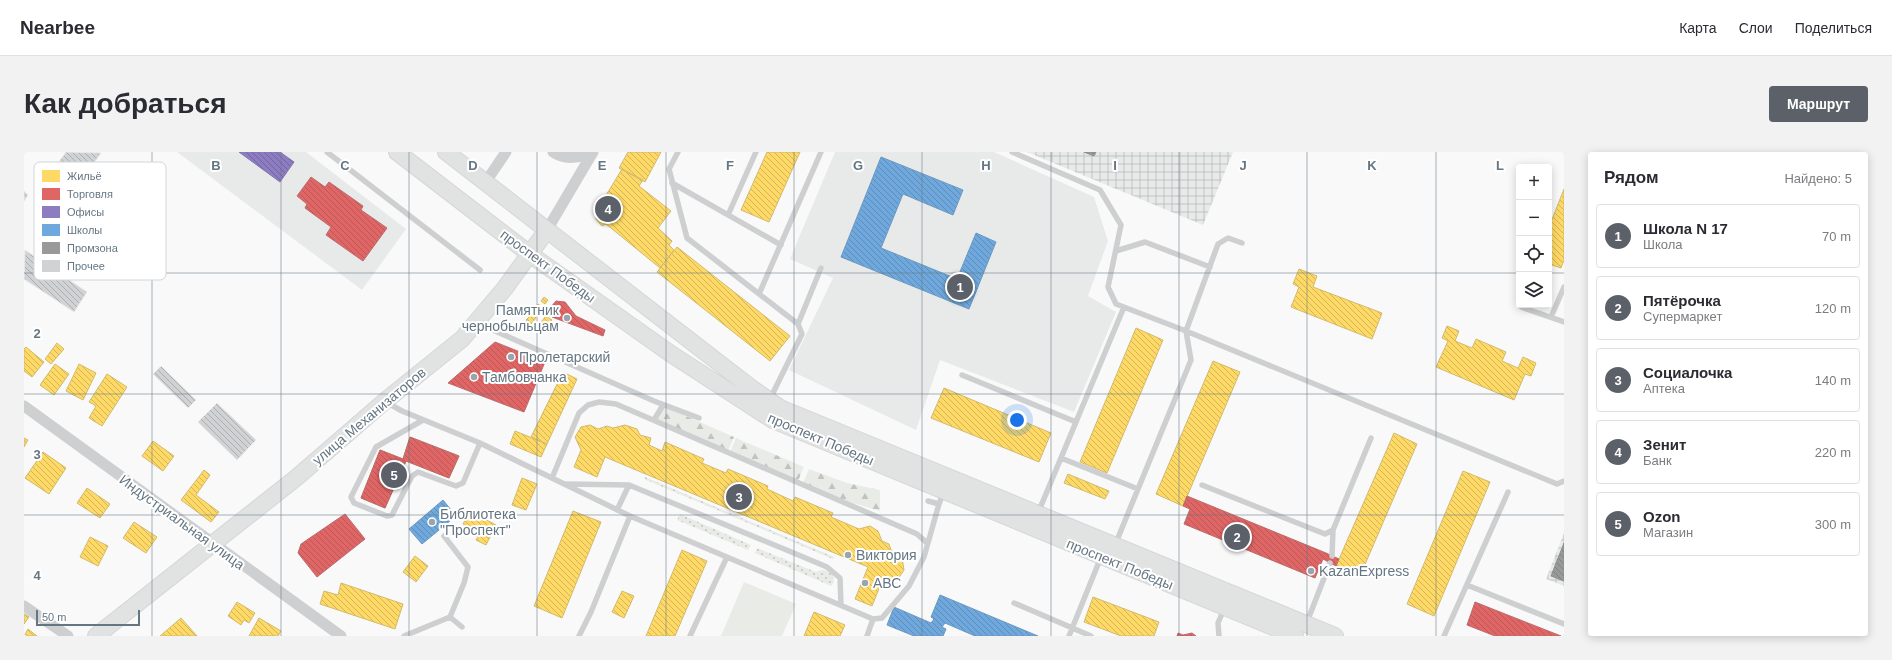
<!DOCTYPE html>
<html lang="ru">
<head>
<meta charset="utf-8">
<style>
	:root { --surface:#fff; --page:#f2f2f3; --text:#2b2b33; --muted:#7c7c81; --line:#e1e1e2; --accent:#5c6169 }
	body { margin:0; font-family:Helvetica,sans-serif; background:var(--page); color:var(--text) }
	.controls { position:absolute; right:12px; top:12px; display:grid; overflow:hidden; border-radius:4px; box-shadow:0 2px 10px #0003 }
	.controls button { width:36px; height:36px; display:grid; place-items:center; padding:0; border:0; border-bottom:1px solid var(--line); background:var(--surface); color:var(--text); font:20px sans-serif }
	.scale { position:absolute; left:12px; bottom:10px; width:104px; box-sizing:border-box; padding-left:4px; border:2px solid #657683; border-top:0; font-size:11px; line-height:14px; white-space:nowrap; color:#657683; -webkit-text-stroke:3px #fff; paint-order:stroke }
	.you { position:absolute; left:993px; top:268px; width:14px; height:14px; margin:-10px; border:3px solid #fff; border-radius:50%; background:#1a73e8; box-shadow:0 0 0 6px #1a73e833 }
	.badge { display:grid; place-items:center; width:26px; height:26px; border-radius:50%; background:var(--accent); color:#fff; font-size:13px; font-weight:700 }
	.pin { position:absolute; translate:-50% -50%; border:2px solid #fff; box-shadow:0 1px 4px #0006 }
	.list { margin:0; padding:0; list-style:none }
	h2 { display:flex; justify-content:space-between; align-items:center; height:52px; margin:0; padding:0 16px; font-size:17px }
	h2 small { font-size:13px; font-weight:400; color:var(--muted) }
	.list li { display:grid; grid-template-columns:26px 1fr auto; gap:12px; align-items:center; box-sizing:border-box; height:64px; margin:0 8px 8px; padding:0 8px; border:1px solid var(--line); border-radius:4px }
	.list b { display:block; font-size:15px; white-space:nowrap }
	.list p { margin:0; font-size:13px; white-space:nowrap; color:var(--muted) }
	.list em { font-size:13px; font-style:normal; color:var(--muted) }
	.icon { flex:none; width:22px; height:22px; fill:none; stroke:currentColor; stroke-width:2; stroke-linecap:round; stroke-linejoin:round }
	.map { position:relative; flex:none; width:1540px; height:484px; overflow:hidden; border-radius:4px }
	header { display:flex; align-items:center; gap:24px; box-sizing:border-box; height:56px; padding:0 20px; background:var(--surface); border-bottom:1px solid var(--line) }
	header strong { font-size:19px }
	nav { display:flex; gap:22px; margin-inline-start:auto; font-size:14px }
	.intro { display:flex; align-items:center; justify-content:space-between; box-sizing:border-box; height:96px; padding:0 24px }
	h1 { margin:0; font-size:28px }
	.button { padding:10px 18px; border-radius:4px; background:var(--accent); color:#fff; font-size:14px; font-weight:700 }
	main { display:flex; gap:24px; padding:0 24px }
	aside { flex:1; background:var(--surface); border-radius:4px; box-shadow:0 2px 10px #0003 }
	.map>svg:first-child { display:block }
	.built { fill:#e8e9e9 }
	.industrial { fill:url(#industrial-grid) }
	.grass { fill:url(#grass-dots) }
	.forest { fill:url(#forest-firs) }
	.green { fill:#e8ebe6 }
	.homes { fill:url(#homes-back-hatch); stroke:#d1bb6f }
	.shops { fill:url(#shops-back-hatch); stroke:#bb6b6f }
	.offices { fill:url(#offices-back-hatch); stroke:#827ab0 }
	.schools { fill:url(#schools-back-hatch); stroke:#6c99c1 }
	.industry { fill:url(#industry-back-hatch); stroke:#898e92 }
	.building { fill:url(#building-back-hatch); stroke:#e8e8e8 }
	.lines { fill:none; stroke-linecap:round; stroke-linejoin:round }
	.secondary-casing { stroke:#d5d6d7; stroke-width:18 }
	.lane { stroke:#cecfd0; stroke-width:5.5 }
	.street { stroke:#cecfd0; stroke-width:11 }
	.secondary { stroke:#e1e2e2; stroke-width:16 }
	.grid { fill:none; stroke:#657683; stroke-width:1; stroke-opacity:0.55 }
	.poi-dot { fill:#99a4ac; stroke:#fff; stroke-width:1.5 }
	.labels { text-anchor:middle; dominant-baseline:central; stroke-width:4; stroke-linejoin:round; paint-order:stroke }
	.street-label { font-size:14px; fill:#657683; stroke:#fff }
	.poi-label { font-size:14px; fill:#657683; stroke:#fff; text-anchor:start }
	.key { fill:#fff; stroke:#d1d6da; stroke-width:1 }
	.key-label { font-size:11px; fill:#657683 }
	.grid-label { font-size:13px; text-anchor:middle; font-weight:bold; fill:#657683; stroke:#fff; stroke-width:4; stroke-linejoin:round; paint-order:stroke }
</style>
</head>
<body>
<header>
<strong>Nearbee</strong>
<nav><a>Карта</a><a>Слои</a><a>Поделиться</a></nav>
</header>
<div class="intro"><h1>Как добраться</h1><a class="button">Маршрут</a></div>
<main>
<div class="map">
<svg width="1540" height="484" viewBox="0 0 1540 484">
	<defs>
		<pattern id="industrial-grid" width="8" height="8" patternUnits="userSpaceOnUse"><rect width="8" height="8" fill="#e8e9e9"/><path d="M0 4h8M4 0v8" fill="none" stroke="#c0c1c2"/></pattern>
		<pattern id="grass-dots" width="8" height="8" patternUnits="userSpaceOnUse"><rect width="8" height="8" fill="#e8ebe6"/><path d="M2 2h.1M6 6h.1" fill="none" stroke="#c0c3c0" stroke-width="1.8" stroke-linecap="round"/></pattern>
		<pattern id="forest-firs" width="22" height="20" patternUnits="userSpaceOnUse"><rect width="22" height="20" fill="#e8ebe6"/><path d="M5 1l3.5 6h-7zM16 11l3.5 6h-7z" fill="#c0c3c0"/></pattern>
		<pattern id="homes-back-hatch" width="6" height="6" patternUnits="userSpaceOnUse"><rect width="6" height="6" fill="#ffd966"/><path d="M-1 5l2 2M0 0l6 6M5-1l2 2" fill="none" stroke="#d2b559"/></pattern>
		<pattern id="shops-back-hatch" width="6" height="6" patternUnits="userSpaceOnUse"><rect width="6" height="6" fill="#e06666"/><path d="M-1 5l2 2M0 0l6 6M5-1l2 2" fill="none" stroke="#b95959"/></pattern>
		<pattern id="offices-back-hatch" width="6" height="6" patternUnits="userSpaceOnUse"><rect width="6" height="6" fill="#8e7cc3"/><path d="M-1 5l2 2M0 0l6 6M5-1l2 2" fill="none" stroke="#72669c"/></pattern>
		<pattern id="schools-back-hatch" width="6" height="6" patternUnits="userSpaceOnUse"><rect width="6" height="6" fill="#6fa8dc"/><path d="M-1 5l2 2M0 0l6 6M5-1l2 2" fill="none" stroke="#5f8db8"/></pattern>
		<pattern id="industry-back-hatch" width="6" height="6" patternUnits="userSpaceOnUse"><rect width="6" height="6" fill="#999"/><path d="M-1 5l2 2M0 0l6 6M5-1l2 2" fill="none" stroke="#808182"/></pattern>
		<pattern id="building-back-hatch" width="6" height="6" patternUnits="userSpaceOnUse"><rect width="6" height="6" fill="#d0d2d3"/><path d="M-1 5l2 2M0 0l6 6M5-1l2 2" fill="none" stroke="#acafb1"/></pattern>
	</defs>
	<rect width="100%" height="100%" fill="#f9f9f9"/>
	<!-- built -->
	<path class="built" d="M153,0H282L382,77L338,138Z
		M811,0H970L1070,45L1084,89L1064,144L1092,160L1050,260L916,208L892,278L765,218L809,126L766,107Z"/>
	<!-- industrial -->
	<path class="industrial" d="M1003,0H1209L1179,73Z
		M1540,381V434L1522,427Z"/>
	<!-- grass -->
	<path class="grass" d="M621,325L810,405L809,407L620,327Z
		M656,362L727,393L724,398L653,368Z
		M733,396L792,420C799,417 803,418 809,423L810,430L807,434L731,401Z"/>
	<!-- forest -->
	<path class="forest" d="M639,254L710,285L704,299L632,267Z
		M712,286L780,315L774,329L706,300Z
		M785,317L823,331L856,338V359L819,348L779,331Z"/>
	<!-- green -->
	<path class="green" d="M720,430L772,452L758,484H697Z"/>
	<!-- homes -->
	<path class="homes" d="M604,0H637L621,30L595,16Z
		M743,0H776L745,70L717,58Z
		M598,17L619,28L615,34L647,59L634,76L648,89L645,93L650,98L636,116L582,72L578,74L572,67L573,58Z
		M1540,37V108L1537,116L1525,112V75Z
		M653,95L766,184L746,209L633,120Z
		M1275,117L1293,124L1289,135L1358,161L1348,187L1267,155L1275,135L1269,132Z
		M520,145L524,148L521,152L517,149Z
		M514,152L519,156L514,162L509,158Z
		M508,162L512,166L507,172L502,168Z
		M522,164L528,168L523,174L517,170Z
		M1423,174L1435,179L1431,189L1448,196L1452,187L1482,200L1478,209L1494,216L1499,205L1512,211L1507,224L1501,222L1490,248L1412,215L1424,189L1418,186Z
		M1112,176L1139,188L1083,321L1056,310Z
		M33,191L40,197L27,212L21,207Z
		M2,195L20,210L8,225L0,219V197Z
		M1189,209L1216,220L1159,354L1132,342Z
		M31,212L45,222L30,243L16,233Z
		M55,212L72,221L59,248L42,239Z
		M539,220L553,227L523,292L507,285Z
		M83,222L103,235L78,274L65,266L72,254L65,250Z
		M920,236L1027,281L1015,310L907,266Z
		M566,273L574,277L583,274L589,276L601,273L613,277L616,283L627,286L625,293L638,299L641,290L680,307L678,311L702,321L704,317L744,334L743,337L769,349L771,345L809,361L807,365L835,377L846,374L854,379L858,389L865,392L867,398L878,405L880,418L874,427L866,430L858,429L848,454L831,447L844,415L581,305L573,325L550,315L557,298L551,285L557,275Z
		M491,279L523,292L517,305L486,292Z
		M1370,281L1393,292L1336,424L1312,414Z
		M386,285L435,304L425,326L382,309L361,356L337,346L356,298L379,307Z
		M0,286L4,288L0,295Z
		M129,289L150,304L139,319L118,304Z
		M19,300L42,316L25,342L1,326Z
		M180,318L186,323L172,343L195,360L187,370L157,348Z
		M1439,319L1466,330L1410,464L1383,452Z
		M1044,322L1085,339L1081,347L1040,331Z
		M498,326L513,332L502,358L488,353Z
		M63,336L86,352L76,366L53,351Z
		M446,359L472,373L462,393L452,388L454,385L441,378L443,374L439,372Z
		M549,359L577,370L538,466L510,454Z
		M110,370L133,385L122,401L99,386Z
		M66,385L84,394L74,414L56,405Z
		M658,398L683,409L651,484H622Z
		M391,404L404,414L392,430L379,420Z
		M317,431L379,452L371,477L296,452L300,439L314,443Z
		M598,439L610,444L600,466L588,460Z
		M1069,445L1135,470L1130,484H1097L1060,470Z
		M213,450L231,461L225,471L220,468L217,473L204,464Z
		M790,460L821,473L816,484H780Z
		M0,462L5,465L0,472Z
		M157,466L173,484H136Z
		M235,466L257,479L254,484H225Z
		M4,477L13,484H0Z"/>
	<!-- shops -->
	<path class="shops" d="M287,25L301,35L305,30L339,54L337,58L363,76L339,109L302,83L307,75L281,56L283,52L273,44Z
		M532,149L541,150L552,164L581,178L579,184L528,165L526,156Z
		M471,190L521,210L500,260L424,231Z
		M386,285L435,304L425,326L382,309L361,356L337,346L356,298L379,307Z
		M1163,344L1302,401L1315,407L1312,414L1299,407L1291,426L1160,372L1166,357L1159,354Z
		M321,362L341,387L293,425L274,401L277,392Z
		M1451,450L1471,458L1537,484H1471L1443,473Z
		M1154,481L1159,483L1168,481L1172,484H1153Z"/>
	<!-- offices -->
	<path class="offices" d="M215,0H256L270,10L256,30Z"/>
	<!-- schools -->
	<path class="schools" d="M857,5L939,38L929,63L879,42L857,96L933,127L952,81L972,90L945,157L817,105Z
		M419,348L432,364L398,392L385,377Z
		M916,443L1014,484H951L921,471L918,475L922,477L919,484H890L863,473L870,455L907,471L910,467L907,465Z"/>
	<!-- industry -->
	<path class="industry" d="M1060,0H1072L1070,4Z
		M1540,391V429L1527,424Z"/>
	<!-- building -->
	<path class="building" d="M42,0L77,1L45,46L21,29Z
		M0,39L4,43L0,49Z
		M1,98L63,140L50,160L0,127Z
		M137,214L172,248L164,256L129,222Z
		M193,251L232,288L213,308L174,270Z"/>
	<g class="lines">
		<!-- secondary casing -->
		<g class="secondary-casing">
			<path id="secondary" d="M373,0L507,103L647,202L749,268L1271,484
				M422,0L730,238L756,256L1311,484
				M72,484L272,326L361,249L438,187L481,136L523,78"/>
		</g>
		<!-- lane -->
		<path class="lane" d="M303,0L456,118
			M654,0L645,17L663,86L774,172L778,182L746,247
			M988,0L1076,38L1097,73L1084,135L1092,152L1162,179L1533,332L1540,329
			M648,31L757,93
			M704,63L732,0
			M1092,99L1121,90L1186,115
			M735,142L797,0
			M1497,155L1540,170
			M1527,165L1540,135
			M453,171L630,249L675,266
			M774,172L797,116
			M938,223L1052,270
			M362,250L378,259L456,291L606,364L849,467L858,466L885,434L900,405L915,352L920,339
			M399,268L352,295L327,345L330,351L363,364L368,363L388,324L394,320L432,334L439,331L456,291
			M630,268L639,253
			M1037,306L1114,337
			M528,326L555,261L564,253L575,250L592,252L893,382L903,391
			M541,332L605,333
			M1178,333L1301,382L1309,378L1347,286
			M904,349L915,352
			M593,358L605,333L765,399L803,415L816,426L817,453
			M1014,361L1100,155
			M1091,393L1167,208L1162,179L1194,92L1204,86L1218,91
			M1308,404L1309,378
			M1443,433L1540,472
			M990,451L1067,484
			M426,465L438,475
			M1283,470L1306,411
			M380,484L426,465L440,431L444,415L420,384
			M555,484L567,460L606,364
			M666,484L703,405
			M843,484L849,467
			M1045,484L1077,405
			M1195,484L1194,471L1200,457
			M1420,484L1484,340"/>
		<!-- street -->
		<path class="street" d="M529,0C542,9 554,5 568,2
			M461,31L482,0
			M523,78L569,0
			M0,254L317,484
			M0,454L44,484"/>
		<!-- secondary -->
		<use href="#secondary" class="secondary"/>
	</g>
	<!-- grid -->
	<path class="grid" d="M128,0V484M257,0V484M385,0V484M513,0V484M642,0V484M770,0V484M898,0V484M1027,0V484M1155,0V484M1283,0V484M1412,0V484M0,121H1495M1525,121H1540M0,242H1540M0,363H1540"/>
	<!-- markers -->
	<g class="poi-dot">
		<circle cx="543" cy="166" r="4"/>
		<circle cx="487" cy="205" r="4"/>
		<circle cx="450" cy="225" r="4"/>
		<circle cx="408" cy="370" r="4"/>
		<circle cx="824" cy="403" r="4"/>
		<circle cx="1287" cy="419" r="4"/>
		<circle cx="841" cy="431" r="4"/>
	</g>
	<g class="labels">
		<!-- street labels -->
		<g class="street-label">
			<text transform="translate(524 114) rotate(36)">проспект Победы</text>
			<text transform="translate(345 264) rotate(-40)">улица Механизаторов</text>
			<text transform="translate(797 287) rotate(23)">проспект Победы</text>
			<text transform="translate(158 370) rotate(36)">Индустриальная улица</text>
			<text transform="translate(1096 412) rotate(22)">проспект Победы</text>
		</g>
		<!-- poi labels -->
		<g class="poi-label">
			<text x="535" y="158" text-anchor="end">Памятник<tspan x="535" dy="16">чернобыльцам</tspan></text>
			<text x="495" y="205">Пролетарский</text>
			<text x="458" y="225">Тамбовчанка</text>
			<text x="416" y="362">Библиотека<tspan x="416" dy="16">"Проспект"</tspan></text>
			<text x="832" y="403">Виктория</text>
			<text x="1295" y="419">KazanExpress</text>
			<text x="849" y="431">АВС</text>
		</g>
	</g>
	<!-- legend -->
	<rect x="10" y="10" width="132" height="118" rx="6" class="key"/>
	<rect x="18" y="18" width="18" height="12" fill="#ffd966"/>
	<rect x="18" y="36" width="18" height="12" fill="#e06666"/>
	<rect x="18" y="54" width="18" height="12" fill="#8e7cc3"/>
	<rect x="18" y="72" width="18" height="12" fill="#6fa8dc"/>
	<rect x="18" y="90" width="18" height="12" fill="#999"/>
	<rect x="18" y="108" width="18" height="12" fill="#d0d2d3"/>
	<g class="key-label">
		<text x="43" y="28">Жильё</text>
		<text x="43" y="46">Торговля</text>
		<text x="43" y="64">Офисы</text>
		<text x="43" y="82">Школы</text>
		<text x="43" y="100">Промзона</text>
		<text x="43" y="118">Прочее</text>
	</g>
	<g class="grid-label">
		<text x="192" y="18">B</text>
		<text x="321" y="18">C</text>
		<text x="449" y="18">D</text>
		<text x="578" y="18">E</text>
		<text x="706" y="18">F</text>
		<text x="834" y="18">G</text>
		<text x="962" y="18">H</text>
		<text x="1091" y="18">I</text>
		<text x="1219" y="18">J</text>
		<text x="1348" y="18">K</text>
		<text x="1476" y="18">L</text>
		<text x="13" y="186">2</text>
		<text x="13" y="307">3</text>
		<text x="13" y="428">4</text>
	</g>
</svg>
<div class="controls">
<button>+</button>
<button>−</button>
<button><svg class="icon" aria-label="locate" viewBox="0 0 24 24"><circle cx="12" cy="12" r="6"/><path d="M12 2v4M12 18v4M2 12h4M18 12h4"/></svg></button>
<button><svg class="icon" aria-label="layers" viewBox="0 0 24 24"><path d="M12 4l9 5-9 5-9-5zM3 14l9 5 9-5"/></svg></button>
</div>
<div class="scale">50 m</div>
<div class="you"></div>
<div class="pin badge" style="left:936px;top:135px">1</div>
<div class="pin badge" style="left:1213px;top:385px">2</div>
<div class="pin badge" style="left:715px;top:345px">3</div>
<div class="pin badge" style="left:584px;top:57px">4</div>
<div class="pin badge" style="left:370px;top:323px">5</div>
</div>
<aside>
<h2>Рядом<small>Найдено: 5</small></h2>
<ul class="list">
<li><span class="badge">1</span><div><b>Школа N 17</b><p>Школа</p></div><em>70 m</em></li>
<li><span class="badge">2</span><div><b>Пятёрочка</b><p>Супермаркет</p></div><em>120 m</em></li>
<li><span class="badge">3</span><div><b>Социалочка</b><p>Аптека</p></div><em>140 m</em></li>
<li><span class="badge">4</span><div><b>Зенит</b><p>Банк</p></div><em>220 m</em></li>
<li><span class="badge">5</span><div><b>Ozon</b><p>Магазин</p></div><em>300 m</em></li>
</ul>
</aside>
</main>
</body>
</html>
